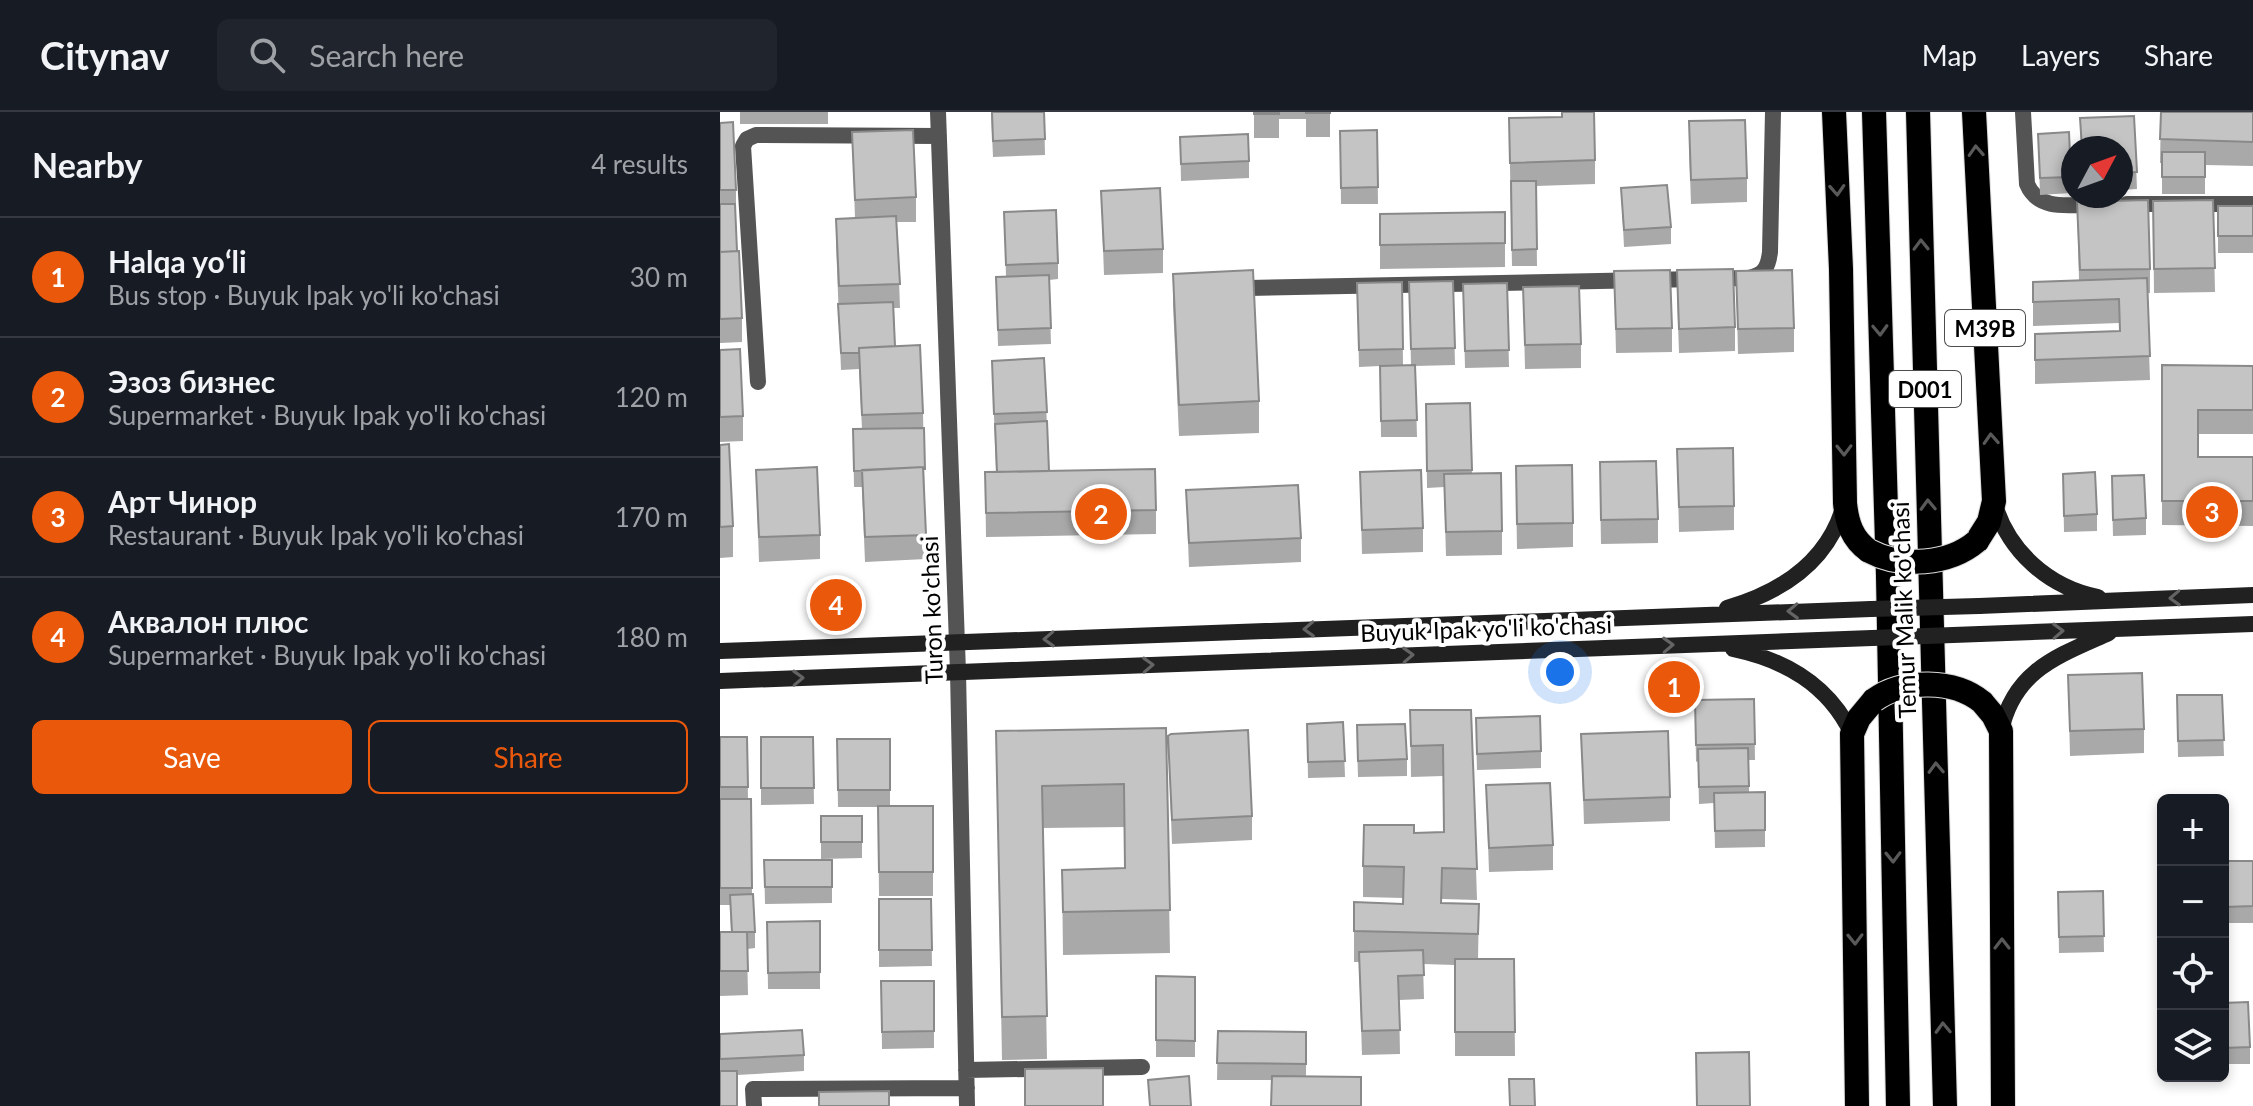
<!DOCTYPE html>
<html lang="en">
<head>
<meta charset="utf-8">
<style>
	:root { --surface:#171b24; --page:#20242c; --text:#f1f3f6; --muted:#9ea1a6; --line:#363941; --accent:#ea580c }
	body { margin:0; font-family:Lato,sans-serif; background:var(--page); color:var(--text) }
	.controls { position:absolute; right:24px; bottom:24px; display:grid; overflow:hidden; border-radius:12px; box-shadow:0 4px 12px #0003 }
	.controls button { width:72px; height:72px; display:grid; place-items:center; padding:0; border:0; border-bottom:2px solid var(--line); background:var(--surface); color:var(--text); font:40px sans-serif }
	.compass { position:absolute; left:1341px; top:24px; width:72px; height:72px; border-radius:50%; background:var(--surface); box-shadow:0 4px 12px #0003; rotate:49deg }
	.you { position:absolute; left:840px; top:560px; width:28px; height:28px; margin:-20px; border:6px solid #fff; border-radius:50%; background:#1a73e8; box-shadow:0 0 0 12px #1a73e833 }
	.badge { display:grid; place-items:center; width:52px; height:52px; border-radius:50%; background:var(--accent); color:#fff; font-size:26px; font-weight:700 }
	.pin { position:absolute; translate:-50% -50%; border:4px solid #fff; box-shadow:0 2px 8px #0006 }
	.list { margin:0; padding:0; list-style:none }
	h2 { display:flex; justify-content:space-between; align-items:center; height:104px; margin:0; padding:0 32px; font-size:34px }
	h2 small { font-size:26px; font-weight:400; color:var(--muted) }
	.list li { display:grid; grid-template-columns:52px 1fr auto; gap:24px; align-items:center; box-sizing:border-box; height:120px; padding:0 32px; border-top:2px solid var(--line) }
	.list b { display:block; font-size:30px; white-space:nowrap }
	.list p { margin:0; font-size:26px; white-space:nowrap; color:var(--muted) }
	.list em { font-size:26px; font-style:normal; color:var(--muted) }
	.actions { display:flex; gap:16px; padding:24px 32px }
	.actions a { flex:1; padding:18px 0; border:2px solid var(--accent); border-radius:12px; text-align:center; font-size:28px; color:var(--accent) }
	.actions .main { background:var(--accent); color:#fff }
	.icon { flex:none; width:44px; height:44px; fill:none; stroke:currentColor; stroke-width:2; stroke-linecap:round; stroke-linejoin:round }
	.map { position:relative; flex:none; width:1533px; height:994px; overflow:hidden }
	header { display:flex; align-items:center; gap:48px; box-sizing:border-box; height:112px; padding:0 40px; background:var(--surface); border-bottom:2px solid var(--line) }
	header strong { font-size:38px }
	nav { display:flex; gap:44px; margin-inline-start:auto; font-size:28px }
	.search { width:560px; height:72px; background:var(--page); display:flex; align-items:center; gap:20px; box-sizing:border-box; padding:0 28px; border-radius:12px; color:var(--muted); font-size:30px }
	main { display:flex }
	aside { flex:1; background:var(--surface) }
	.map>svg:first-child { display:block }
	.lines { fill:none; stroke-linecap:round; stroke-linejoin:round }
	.highway-casing { stroke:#dbdbdb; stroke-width:26 }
	.street { stroke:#545454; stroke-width:16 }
	.secondary { stroke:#212121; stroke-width:16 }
	.highway { stroke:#000; stroke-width:24 }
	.highway-bridge-casing { stroke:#dbdbdb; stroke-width:26; stroke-linecap:butt }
	.secondary-bridge { stroke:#212121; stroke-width:16 }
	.highway-bridge { stroke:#000; stroke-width:24 }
	.wall { fill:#a9a9a9 }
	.building { fill:#c4c4c4; stroke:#898989; stroke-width:2 }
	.oneway { stroke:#595959 }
	.oneway2 { stroke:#646464 }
	.labels { text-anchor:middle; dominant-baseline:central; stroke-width:8; stroke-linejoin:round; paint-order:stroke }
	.shield { fill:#fff; stroke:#4c4c4c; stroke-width:2 }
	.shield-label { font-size:22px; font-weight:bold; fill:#000 }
	.street-label { font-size:24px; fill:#000; stroke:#fff }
</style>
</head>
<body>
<header>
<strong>Citynav</strong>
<div class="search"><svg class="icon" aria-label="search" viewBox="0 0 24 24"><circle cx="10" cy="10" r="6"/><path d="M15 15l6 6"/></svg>Search here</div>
<nav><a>Map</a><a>Layers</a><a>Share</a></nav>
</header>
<main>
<aside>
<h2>Nearby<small>4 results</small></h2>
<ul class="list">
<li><span class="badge">1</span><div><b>Halqa yoʻli</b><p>Bus stop · Buyuk Ipak yo'li ko'chasi</p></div><em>30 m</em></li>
<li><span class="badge">2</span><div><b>Эзоз бизнес</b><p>Supermarket · Buyuk Ipak yo'li ko'chasi</p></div><em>120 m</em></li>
<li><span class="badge">3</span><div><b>Арт Чинор</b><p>Restaurant · Buyuk Ipak yo'li ko'chasi</p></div><em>170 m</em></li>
<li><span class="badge">4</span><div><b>Аквалон плюс</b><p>Supermarket · Buyuk Ipak yo'li ko'chasi</p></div><em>180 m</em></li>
</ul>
<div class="actions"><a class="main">Save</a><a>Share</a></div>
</aside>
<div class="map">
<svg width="1533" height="994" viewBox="0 0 1533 994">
	<rect width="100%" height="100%" fill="#fff"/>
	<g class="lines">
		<!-- highway casing -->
		<g class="highway-casing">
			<path id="highway" d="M1114,0L1121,157L1125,391C1127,411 1132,427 1149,439
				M1154,0L1168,464L1178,994
				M1198,0L1225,994
				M1254,0L1274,389L1269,410L1257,429
				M1262,590L1273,603L1281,619L1283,994
				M1137,994L1132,622L1139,606L1154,588"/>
		</g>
		<!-- street -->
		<path class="street" d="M218,0L238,560L247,994
			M1303,0L1307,72C1319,101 1353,92 1380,92
			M1407,92H1533
			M528,176L1028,166C1044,163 1048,156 1050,140L1053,0
			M38,270L23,34L27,27L36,23L219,24
			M246,958L422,955
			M34,994L33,977L247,976"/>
		<!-- secondary -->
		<path class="secondary" d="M1274,390C1288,439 1328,475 1378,485
			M1259,494L1533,483
			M1007,496C1062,480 1108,450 1124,393
			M1260,522L1533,512
			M1013,537C1065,548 1108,572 1132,622
			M0,539L1151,497
			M0,569L1152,526
			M1281,619C1294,558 1338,544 1389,521"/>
		<!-- highway -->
		<use href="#highway" class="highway"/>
		<!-- highway-bridge casing -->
		<g class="highway-bridge-casing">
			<path id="highway-bridge" d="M1149,439C1181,456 1229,453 1257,429
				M1154,588C1183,567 1234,567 1262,590"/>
		</g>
		<!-- secondary-bridge -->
		<path class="secondary-bridge" d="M1151,497L1259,494
			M1152,526L1260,522"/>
		<!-- highway-bridge -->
		<use href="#highway-bridge" class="highway-bridge"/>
	</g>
	<!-- wall -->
	<path class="wall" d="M20,0H108V12H20Z
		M271,0H324L325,43L273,45Z
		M534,0H610V25H586V7H559V26H534Z
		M1441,0H1533V54L1485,53V82H1442V51H1440Z
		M1414,4L1417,77L1401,78V36H1361L1360,6Z
		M789,6L875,48V72L816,74L817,154H792Z
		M0,11L16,78V102H15L22,206V230L0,231Z
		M657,18L658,92H621L620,19Z
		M132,20L196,85V110H177L180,196H174L175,234L203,301L206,447L145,450L142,375H134L133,317H142L139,257L121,258L116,131V107L135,106Z
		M1318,22L1351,65V81L1320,83Z
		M460,25L529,49V66L461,69Z
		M969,34L1027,66V90L971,92Z
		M901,76L951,115V132L904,135Z
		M381,79L443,137V161L384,163Z
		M1493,88L1495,180L1434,181L1433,89Z
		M1357,90L1430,157V181H1427L1430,268L1315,272V222L1399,219V211L1313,214V170L1359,168Z
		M1498,94H1533V141H1498Z
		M284,100L338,151V167L329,168L331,232L278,234L276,165L286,164Z
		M785,100V155L660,157V102Z
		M894,159L952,216V240L896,241Z
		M1016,159L1074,216V240L1018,242Z
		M453,162L539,289V321L459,324L453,193Z
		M733,169L735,253L695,254L697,325H661L660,254L639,255L637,171L682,170L683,253H691L689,170Z
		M787,171L789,255L745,256L743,172Z
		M803,175L861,232V256L805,257Z
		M957,183L1015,215V239L959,241Z
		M0,238L23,304V329L0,330Z
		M324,246L329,359L436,398V422L266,425L265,360H276L272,249Z
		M1442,253L1533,254V322H1478V345H1533V414L1442,413Z
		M750,291L752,361L782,419V443L726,444L724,375L707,376L706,292Z
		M0,333L13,414V445L0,446Z
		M957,337L1014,394V418L959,420Z
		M36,358L100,423V447L39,450Z
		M640,360L703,416V440L642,442Z
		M1343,362L1377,402V419L1344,420Z
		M880,374L938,407V431L881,432Z
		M466,378L581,426V450L469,455Z
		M796,378L853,411V435L797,437Z
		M1392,381L1426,406V423L1393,424Z
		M1348,563L1424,617V641L1350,644Z
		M1457,583H1502L1504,644L1458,645Z
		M1034,587L1035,648H1029V680H1045V735L995,736L994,691L979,692L978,649L976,650L975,588Z
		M690,598H751L757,788L722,787V791L759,792L758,847H794L795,944H735V853L703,852L704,887L679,888L680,942L642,943L639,850H634V819L683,792V786L643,785V754L694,721L724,720L723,664L691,665Z
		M623,610L625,665L588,666L587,612Z
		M446,616L450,841L343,843L342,758L404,756V715L323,716L327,947L282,948L276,619Z
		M861,622L950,685V709L864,712Z
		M756,623L821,639V656L757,658Z
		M448,624L532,704V728L452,732Z
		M0,625H27L28,687H31L32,782L35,820V836L27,837L28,883L0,884V820H11L10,793H0Z
		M41,625H93L94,692L41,693Z
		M117,627H170V694H213V784H159L158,695H118Z
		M637,630L687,647V664L638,665Z
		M766,673L833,733V758L769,760Z
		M101,704H142V746L101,747Z
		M44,748H112V791L45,792Z
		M1503,749H1533V811H1505Z
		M1383,779L1384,840L1339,841L1338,780Z
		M159,787H211L212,854L159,855Z
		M100,809V877H48L47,810Z
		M436,864L475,865V945H436Z
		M161,869H214V936L162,937Z
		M1503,891L1530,935V952H1503Z
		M498,919L586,920V964L552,968H497Z
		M0,922L84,943V959L17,963L0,994Z"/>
	<!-- building -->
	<path class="building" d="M272,0H324L325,27L273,29Z
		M534,0H559V2H534Z
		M586,0H610V1H586Z
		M842,0H874L875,48L790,51L789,6L842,5Z
		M1441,0H1533V30L1440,27Z
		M1414,4L1417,60L1401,61V36H1362L1360,6Z
		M1025,8L1027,66L971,68L969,9Z
		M13,10L16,78H0V11Z
		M193,18L196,85L135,88L132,20Z
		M657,18L658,75L621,76L620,19Z
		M1349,20L1351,65L1320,66L1318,22Z
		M528,22L529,49L461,52L460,25Z
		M1442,40H1485V65H1442Z
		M791,69H816L817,137L792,138Z
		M947,73L951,115L904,118L901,76Z
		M440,76L443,137L384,139L381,79Z
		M1428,88L1430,157L1360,158L1357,90Z
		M1493,88L1495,156L1434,157L1433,89Z
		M0,92H15L17,139L0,140Z
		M1498,94H1533V124H1498Z
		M336,98L338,151L286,153L284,100Z
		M785,100V131L660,133V102Z
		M176,104L180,172L119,174L116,107Z
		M19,139L22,206L0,207V140Z
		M1013,157L1015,215L959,217L957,158Z
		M533,158L539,289L459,293L453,162Z
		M950,158L952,216L896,217L894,159Z
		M1072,158L1074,216L1018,217L1016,159Z
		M329,163L331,216L278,218L276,165Z
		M1427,166L1430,244L1315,248V222L1400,219L1399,187L1313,190V170Z
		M733,169L735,236L691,237L689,170Z
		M682,170L683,237L639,238L637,171Z
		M787,171L789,238L745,239L743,172Z
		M859,174L861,232L805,233L803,175Z
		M173,190L175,234L139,236V241H121L118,192Z
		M200,233L203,301L142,303L139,236Z
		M20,237L23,304L0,305V238Z
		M324,246L327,300L274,302L272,249Z
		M695,253L697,308L661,309L660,254Z
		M1442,253L1533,254V298H1478V345H1533V389H1442Z
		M750,291L752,358L707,359L706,292Z
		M327,309L329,359L277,360L275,312Z
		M204,316L205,357H203V355L134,359L133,317Z
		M9,332L13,414L0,415V333Z
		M1013,336L1014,394L959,395L957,337Z
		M936,349L938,407L881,408L880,350Z
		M852,353L853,411L797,412L796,354Z
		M97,355L100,423L39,425L36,358Z
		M203,355L206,423L145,425L142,358Z
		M435,357L436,398L266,401L265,360Z
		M701,358L703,416L642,418L640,360Z
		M1375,360L1377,402L1344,404L1343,362Z
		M781,361L782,419L726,420L724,362Z
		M1424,363L1426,406L1393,408L1392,364Z
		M578,373L581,426L469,431L466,378Z
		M1422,561L1424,617L1350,619L1348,563Z
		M1457,583H1502L1504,628L1458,629Z
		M1034,587L1035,632L976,633L975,588Z
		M690,598H751L757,757L722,756L721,791L759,792L758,822L634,819V790L683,792L684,755L643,754L644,713H694V721L724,720L723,633L691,634Z
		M820,604L821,639L757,642L756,606Z
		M623,610L625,649L588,650L587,612Z
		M685,612L687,647L638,649L637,613Z
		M446,616L450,798L343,800L342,758L405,756L404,672L322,674L327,904L282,905L276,619Z
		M528,618L532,704L452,708L448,624L451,622Z
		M948,619L950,685L864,688L861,622Z
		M0,625H27L28,675H0Z
		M41,625H93L94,676H41Z
		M117,627H170V678H118Z
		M1028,636L1029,674L979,675L978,637Z
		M830,671L833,733L769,736L766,673Z
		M1045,680V718L995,719L994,681Z
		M0,687H31L32,776H0Z
		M158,694H213V760H159Z
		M101,704H142V730H101Z
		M44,748H112V775H45Z
		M1503,749H1533V794L1505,795Z
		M1383,779L1384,824L1339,825L1338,780Z
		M33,782L35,820H12L10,783Z
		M159,787H211L212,838H159Z
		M100,809V860L48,861L47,810Z
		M0,820H27L28,859H0Z
		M703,838L704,863L678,864L680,918L642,919L639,840Z
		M735,847H794L795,920H735Z
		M436,864L475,865V929L436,928Z
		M161,869H214V919L162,920Z
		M1528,890L1530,935L1503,936V891Z
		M82,918L84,943L0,947V922Z
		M498,919L586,920V952L497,951Z
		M1029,940L1030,994H977L976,941Z
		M383,956V994H305V957Z
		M0,959H17V994H0Z
		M469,964L471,994H430L428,968Z
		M552,964L641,965V994H551Z
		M789,967H814L815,994H790Z
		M169,979V994H99V980Z"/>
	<!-- one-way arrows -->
	<defs><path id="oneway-chevron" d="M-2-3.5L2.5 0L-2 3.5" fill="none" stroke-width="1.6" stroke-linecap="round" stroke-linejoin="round" transform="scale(2)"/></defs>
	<g class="oneway">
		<use href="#oneway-chevron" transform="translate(1256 39) rotate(-93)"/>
		<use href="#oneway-chevron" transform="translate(1117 78) rotate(87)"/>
		<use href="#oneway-chevron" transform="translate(1201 133) rotate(-91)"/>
		<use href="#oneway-chevron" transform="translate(1160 218) rotate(88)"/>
		<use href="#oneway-chevron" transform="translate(1271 327) rotate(-93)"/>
		<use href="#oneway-chevron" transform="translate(1124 338) rotate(89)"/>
		<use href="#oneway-chevron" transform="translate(1208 393) rotate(-92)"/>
		<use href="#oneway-chevron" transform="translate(1216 656) rotate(-92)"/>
		<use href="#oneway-chevron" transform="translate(1173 745) rotate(89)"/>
		<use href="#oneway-chevron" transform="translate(1135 827) rotate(89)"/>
		<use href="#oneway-chevron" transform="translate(1282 832) rotate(-90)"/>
		<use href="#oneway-chevron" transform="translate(1223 916) rotate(-92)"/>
	</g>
	<g class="oneway2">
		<use href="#oneway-chevron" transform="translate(1455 486) rotate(178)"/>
		<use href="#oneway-chevron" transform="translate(1073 499) rotate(178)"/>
		<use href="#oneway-chevron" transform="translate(589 517) rotate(178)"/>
		<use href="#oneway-chevron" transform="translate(1338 519) rotate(-2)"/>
		<use href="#oneway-chevron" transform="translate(329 527) rotate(178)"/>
		<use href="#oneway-chevron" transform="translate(948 533) rotate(-2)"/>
		<use href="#oneway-chevron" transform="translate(688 543) rotate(-2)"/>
		<use href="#oneway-chevron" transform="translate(428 553) rotate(-2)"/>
		<use href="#oneway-chevron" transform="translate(78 566) rotate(-2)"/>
	</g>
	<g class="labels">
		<!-- shield labels -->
		<g class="shield">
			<rect x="1225" y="198" width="80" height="36" rx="6"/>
			<rect x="1169" y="259" width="72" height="36" rx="6"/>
		</g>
		<g class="shield-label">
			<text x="1265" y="216">M39B</text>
			<text x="1205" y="277">D001</text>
		</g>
		<!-- street labels -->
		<g class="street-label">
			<text transform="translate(211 498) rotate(-92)">Turon ko'chasi</text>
			<text transform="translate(1183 498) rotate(-92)">Temur Malik ko'chasi</text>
			<text transform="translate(766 516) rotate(-2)">Buyuk Ipak yo'li ko'chasi</text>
		</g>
	</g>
</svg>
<div class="controls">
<button>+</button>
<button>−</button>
<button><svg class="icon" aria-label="locate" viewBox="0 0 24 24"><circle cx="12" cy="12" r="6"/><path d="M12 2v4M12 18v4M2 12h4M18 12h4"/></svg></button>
<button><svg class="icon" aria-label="layers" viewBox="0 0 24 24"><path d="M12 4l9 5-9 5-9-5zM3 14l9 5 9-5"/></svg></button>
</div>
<svg class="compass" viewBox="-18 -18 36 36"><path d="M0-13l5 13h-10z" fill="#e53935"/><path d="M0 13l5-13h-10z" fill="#9ea1a6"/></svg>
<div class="you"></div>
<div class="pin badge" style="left:954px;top:575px">1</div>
<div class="pin badge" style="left:381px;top:402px">2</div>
<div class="pin badge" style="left:1492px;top:400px">3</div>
<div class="pin badge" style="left:116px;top:493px">4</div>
</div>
</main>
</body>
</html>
